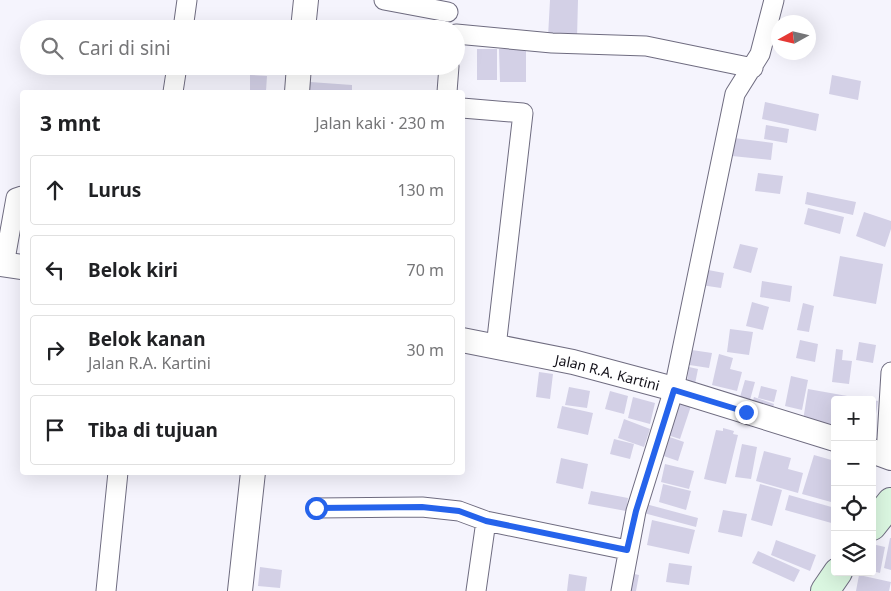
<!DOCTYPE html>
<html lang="id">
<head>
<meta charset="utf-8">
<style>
	:root { --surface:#fff; --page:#f2f2f2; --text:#202124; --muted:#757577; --line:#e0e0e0 }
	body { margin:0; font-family:"Noto Sans",sans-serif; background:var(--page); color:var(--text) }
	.controls { position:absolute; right:15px; bottom:15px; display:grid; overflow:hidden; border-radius:5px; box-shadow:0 5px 20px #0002 }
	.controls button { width:45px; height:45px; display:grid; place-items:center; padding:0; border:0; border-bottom:1px solid var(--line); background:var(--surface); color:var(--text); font:25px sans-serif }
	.compass { position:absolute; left:771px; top:15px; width:45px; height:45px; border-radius:50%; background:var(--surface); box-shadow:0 5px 20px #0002; rotate:262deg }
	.stop { position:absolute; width:15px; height:15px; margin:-11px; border:4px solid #2563eb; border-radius:50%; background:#fff }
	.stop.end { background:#2563eb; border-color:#fff; box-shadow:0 1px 5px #0008 }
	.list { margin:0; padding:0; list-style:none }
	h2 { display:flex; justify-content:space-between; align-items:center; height:65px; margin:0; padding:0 20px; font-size:21px }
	h2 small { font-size:16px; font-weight:400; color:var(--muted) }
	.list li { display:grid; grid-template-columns:32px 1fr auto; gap:15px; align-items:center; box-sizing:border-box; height:70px; margin:0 10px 10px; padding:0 10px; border:1px solid var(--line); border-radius:5px }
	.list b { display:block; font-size:19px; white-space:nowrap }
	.list p { margin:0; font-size:16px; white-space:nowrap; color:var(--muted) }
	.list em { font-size:16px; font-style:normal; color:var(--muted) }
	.icon { flex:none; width:28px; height:28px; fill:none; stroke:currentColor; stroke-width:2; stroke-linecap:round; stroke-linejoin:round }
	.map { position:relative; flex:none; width:891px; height:591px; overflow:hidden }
	.search { position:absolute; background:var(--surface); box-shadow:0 5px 20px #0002; left:20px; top:20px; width:445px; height:55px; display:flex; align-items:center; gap:12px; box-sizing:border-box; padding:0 18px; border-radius:28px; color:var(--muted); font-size:19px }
	.panel { position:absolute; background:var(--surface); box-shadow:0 5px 20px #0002; left:20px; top:90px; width:445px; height:385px; border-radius:5px }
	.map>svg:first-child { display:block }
	.building { fill:#d3d0e6 }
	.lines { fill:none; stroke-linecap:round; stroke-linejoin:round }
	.minor-casing { stroke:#6f6c80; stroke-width:21 }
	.tertiary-casing { stroke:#6f6c80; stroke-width:26 }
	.secondary-casing { stroke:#6f6c80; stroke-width:30 }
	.minor { stroke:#fff; stroke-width:19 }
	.tertiary { stroke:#fff; stroke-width:24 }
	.secondary { stroke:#dbf7e1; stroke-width:28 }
	.route { stroke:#2563eb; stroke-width:6 }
	.labels { text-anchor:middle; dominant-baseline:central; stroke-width:4.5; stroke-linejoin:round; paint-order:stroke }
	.street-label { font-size:14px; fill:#131119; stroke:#fff }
</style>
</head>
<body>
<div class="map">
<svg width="891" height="591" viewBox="0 0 891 591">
	<rect width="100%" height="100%" fill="#f5f4fd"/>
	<!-- building -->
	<path class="building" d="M550,0H578L577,38L548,37Z
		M477,49H497V80H477Z
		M499,49H526V82H500Z
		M233,66H260V72L233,71Z
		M250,75L267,76L266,91L250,90Z
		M832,75L861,81L858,100L829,94Z
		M310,82L352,85V92H310Z
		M765,102L819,114L816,131L762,119Z
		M766,125L789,129L787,143L764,139Z
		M734,138L773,143L771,160L732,156Z
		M758,173L783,176L780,194L755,191Z
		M807,192L856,202L853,215L805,204Z
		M808,208L844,217L840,234L804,224Z
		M864,212L891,221V229L885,247L856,236Z
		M740,244L758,248L751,273L733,268Z
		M840,256L883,264L876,304L833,296Z
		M703,269L724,273L721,288L701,285Z
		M762,281L792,286L790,302L760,297Z
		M752,302L769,307L763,330L746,326Z
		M803,303L814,306L809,332L797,330Z
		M730,329L753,332L749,355L727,352Z
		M800,340L818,344L815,362L796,358Z
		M859,342L876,345L873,363L856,360Z
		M685,349L712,353L709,368L683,364Z
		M836,349L843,350L842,360L852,361L849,384L832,382Z
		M719,354L733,358L730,369L742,372L737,391L712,385Z
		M689,367L698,369L695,384L687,383Z
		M539,372L553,374L550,399L536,397Z
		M791,376L808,380L802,410L785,406Z
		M745,380L755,382L750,400L740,397Z
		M761,386L777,390L774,402L758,398Z
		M569,387L590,391L587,408L565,405Z
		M808,389L864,399V400H835V437L802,427Z
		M610,391L628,396L624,414L605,409Z
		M633,397L655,403L650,424L628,418Z
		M754,397L774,404L770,417L750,410Z
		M672,400L691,406L680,439L661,433Z
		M872,400L878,401L873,434H872Z
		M562,406L593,413L588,435L557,428Z
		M624,419L650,429L644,447L618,438Z
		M723,428L734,431L733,434L738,435L726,484L704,479L716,430L723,431Z
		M661,434L684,442L678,461L655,453Z
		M614,439L634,444L630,459L610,454Z
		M742,444L757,447L751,479L735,477Z
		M764,451L791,458L788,469L803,473L798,493L756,481Z
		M814,455L835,461V490L831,502L802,494Z
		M561,458L588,464L583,489L556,483Z
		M665,464L694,471L689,489L661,482Z
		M663,484L691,491L686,510L659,502Z
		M760,484L782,490L772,526L751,520Z
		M591,491L628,498L626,511L588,504Z
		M789,495L835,508V524L785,510Z
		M642,503L698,518L696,527L640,512Z
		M723,510L747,514L742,537L718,532Z
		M652,520L695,530L689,554L647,545Z
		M890,538H891V570L884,568Z
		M776,540L816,555L810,571L771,555Z
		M872,544L885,547L880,573L872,571Z
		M758,551L800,570L794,582L752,563Z
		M669,563L692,566L689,585L666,582Z
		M260,567L282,570L280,588L258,586Z
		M625,572L639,575L636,591H622Z
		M569,574L587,577L585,591H567Z
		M859,575L891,582L889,591H856Z"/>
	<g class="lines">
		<!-- minor casing -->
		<g class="minor-casing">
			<path id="minor" d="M384,0L448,12
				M183,29L187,0
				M456,34L552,43L646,46L753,68
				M173,92L177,66
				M447,92L449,66
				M462,108L523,113L496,347
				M4,265L16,198L22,196
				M886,455L891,372
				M316,508L422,507L459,511L486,521L627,550
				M106,591L118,472
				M476,591L486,521
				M621,591L636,511L674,389L735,94L760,54L774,0"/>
		</g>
		<!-- tertiary casing -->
		<g class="tertiary-casing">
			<g id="tertiary">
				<path d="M303,29L306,0"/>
				<path d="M297,92L299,66"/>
				<path d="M0,264L22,267"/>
				<path id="s1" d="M462,340L573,362L674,389L835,439"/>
				<path d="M872,451L891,458"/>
				<path d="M240,591L253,472"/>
			</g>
		</g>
		<!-- secondary casing -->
		<g class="secondary-casing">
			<path id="secondary" d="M872,526L891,502
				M825,591L838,572"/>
		</g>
		<!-- minor -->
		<use href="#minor" class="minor"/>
		<!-- tertiary -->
		<use href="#tertiary" class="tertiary"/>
		<!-- secondary -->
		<use href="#secondary" class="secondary"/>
	</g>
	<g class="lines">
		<!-- route -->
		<path class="route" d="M316,508L422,507L459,511L486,521L627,550L636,511L674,390L746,412"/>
	</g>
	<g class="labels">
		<!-- street labels -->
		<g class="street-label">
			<text stroke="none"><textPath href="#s1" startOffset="149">Jalan R.A. Kartini</textPath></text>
		</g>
	</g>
</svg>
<div class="controls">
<button>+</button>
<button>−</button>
<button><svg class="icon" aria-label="locate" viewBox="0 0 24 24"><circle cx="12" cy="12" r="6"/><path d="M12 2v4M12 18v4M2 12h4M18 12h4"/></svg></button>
<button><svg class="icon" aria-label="layers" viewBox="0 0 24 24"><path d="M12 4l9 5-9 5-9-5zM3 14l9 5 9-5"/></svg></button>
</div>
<svg class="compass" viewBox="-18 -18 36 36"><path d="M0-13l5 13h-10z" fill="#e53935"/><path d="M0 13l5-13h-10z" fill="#757577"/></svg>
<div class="stop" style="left:316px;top:508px"></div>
<div class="stop end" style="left:746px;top:412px"></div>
<div class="search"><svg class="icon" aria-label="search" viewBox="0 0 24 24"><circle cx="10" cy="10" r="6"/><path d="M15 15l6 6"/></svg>Cari di sini</div>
<section class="panel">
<h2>3 mnt<small>Jalan kaki · 230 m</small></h2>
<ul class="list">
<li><svg class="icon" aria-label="ahead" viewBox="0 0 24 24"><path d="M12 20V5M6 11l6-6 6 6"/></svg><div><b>Lurus</b></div><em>130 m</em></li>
<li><svg class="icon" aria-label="left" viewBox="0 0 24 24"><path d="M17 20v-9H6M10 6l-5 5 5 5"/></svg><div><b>Belok kiri</b></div><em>70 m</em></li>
<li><svg class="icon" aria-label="right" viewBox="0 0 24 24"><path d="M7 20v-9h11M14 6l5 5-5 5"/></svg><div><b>Belok kanan</b><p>Jalan R.A. Kartini</p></div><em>30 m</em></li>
<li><svg class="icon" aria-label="arrive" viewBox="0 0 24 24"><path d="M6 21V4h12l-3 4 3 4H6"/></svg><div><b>Tiba di tujuan</b></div></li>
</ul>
</section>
</div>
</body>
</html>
